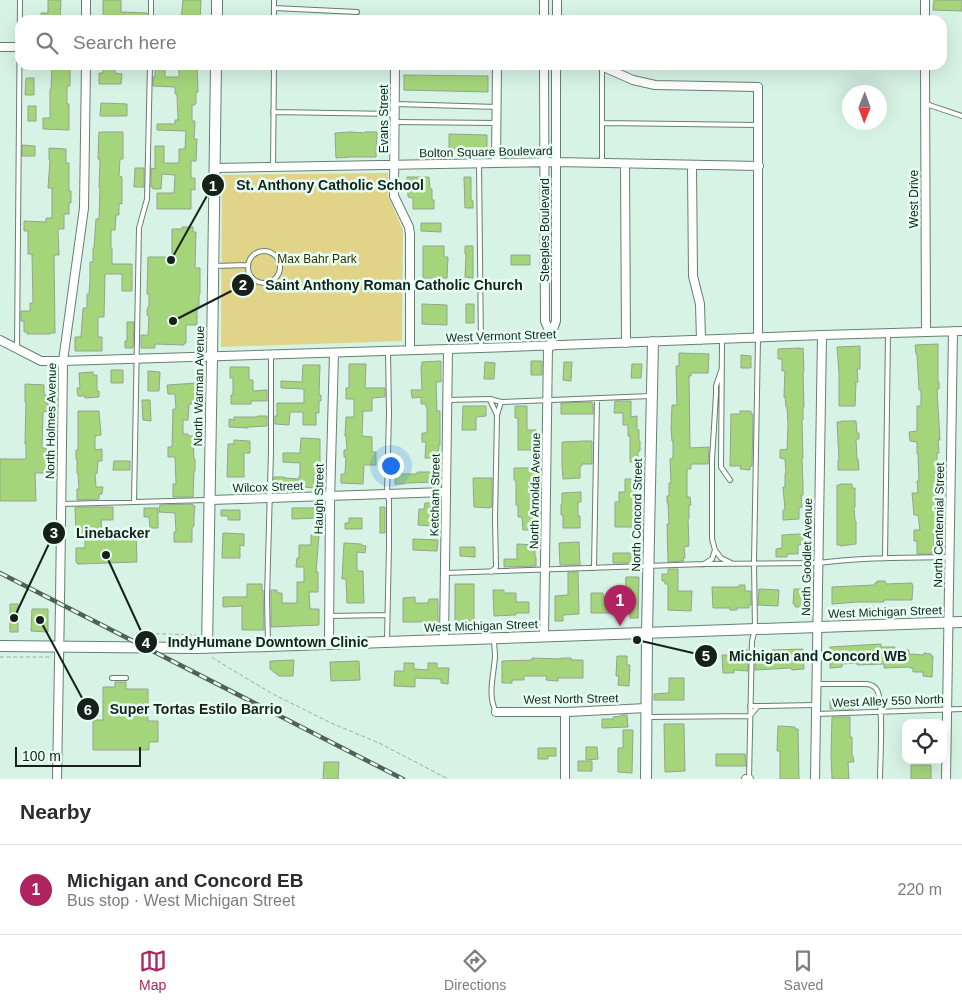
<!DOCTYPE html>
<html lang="en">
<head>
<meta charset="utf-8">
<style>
	:root { --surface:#fff; --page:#f7f7f7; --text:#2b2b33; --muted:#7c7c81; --line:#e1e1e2; --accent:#af2360 }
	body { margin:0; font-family:Helvetica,sans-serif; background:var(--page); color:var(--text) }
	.controls { position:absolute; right:15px; bottom:15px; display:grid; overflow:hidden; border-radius:10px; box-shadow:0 5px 20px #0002 }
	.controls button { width:45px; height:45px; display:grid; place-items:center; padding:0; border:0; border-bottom:1px solid var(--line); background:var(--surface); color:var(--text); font:25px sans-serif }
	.compass { position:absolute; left:842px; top:85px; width:45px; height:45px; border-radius:50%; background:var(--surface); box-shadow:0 5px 20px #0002; rotate:181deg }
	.scale { position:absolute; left:15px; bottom:12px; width:126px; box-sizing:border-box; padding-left:5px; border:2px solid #16211c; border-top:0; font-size:14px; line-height:18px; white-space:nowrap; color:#16211c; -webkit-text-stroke:4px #e7fff3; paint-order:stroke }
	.you { position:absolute; left:390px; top:465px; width:18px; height:18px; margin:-12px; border:4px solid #fff; border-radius:50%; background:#1a73e8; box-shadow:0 0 0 8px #1a73e833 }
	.badge { display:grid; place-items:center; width:32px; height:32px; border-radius:50%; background:var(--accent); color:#fff; font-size:16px; font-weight:700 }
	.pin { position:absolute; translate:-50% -41px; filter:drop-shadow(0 1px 2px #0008) }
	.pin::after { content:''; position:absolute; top:26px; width:18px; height:15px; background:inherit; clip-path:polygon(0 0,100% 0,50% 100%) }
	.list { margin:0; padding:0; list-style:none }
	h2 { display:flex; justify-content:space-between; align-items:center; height:65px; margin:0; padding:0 20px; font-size:21px }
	h2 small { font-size:16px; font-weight:400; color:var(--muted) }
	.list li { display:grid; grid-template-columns:32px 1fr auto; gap:15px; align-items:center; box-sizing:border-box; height:90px; padding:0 20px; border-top:1px solid var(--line) }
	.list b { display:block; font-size:19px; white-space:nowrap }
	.list p { margin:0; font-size:16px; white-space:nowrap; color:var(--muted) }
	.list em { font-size:16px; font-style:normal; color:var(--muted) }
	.icon { flex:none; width:28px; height:28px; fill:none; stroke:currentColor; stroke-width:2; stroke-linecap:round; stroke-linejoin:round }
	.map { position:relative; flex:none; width:962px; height:779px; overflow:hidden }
	.search { position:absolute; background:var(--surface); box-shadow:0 5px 20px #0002; left:15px; right:15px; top:15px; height:55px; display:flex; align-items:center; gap:12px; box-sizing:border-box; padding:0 18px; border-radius:15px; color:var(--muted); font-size:19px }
	.sheet { height:155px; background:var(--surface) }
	nav { display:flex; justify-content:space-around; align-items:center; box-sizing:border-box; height:70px; border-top:1px solid var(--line); background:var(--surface); font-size:14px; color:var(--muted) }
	nav a { display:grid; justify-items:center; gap:2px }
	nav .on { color:var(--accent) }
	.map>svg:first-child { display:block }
	.green { fill:#e1d387 }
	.building { fill:#a5d57b; stroke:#96a38c }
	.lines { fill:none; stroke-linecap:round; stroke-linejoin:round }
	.lane-casing { stroke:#658073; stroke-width:6 }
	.street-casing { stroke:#658073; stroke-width:10 }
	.secondary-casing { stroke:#658073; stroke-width:12 }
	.path { stroke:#97aea3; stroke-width:1; stroke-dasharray:4 2.5; stroke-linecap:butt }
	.lane { stroke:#fff; stroke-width:4 }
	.street { stroke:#fff; stroke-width:8 }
	.secondary { stroke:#fff; stroke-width:10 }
	.rail-casing { stroke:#51615a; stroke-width:4.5 }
	.rail { stroke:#e7fff3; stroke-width:2.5; stroke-dasharray:8; stroke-linecap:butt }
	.labels { text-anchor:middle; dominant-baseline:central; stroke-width:5; stroke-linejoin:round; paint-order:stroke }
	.street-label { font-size:12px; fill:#16211c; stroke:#e7fff3 }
	.park-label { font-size:12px; fill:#352d00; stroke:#e7fff3 }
	.leader { fill:none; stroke:#16211c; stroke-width:2 }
	.callout-dot { fill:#16211c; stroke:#e7fff3; stroke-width:2 }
	.mark-label { font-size:15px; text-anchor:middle; font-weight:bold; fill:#fff }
	.callout-label { font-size:14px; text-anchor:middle; font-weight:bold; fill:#16211c; stroke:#e7fff3; stroke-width:5; stroke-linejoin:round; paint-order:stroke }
</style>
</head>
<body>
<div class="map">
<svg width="962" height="779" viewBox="0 0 962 779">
	<rect width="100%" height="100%" fill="#d6f3e5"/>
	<!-- green -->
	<path class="green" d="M388,173V196L403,230L402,341L221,347L222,175Z"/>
	<!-- building -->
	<path class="building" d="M48,0H61L60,20H41V13H48Z
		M103,0H121V12L147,13V20H103Z
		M183,0H201L200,20H181Z
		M934,0H962V11L933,10Z
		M52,65H70V86H67V104H69V130L43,129V118H50V89H51Z
		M103,65H115V73L122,74L121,84H99V73H103Z
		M155,65H165V77H179V65H197L198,92H196V103H195V105H192V121H195L194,139H197L196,161H191V178H195V190L191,189V209H157V193H174L175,175L162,174L161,189H153V187H151V168L155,169V146H164V163H179V149H185L186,131L157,130V124H175V120H178L177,94H175V87L153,86V77H155Z
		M404,75L488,76V92L404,90Z
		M26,78H34V95H25Z
		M101,103L127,104V116H100Z
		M28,106H36V121H28Z
		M99,132H123V159H120L119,176L122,177V204L119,203V215H116L115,230H111V248H112V264H132V291H122V274H105L104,317H98V337H102V351H75V337H81L83,308H87V294H89L90,280V262H93V248H94L96,219H99L100,188H99L100,159H98Z
		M350,132L365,133V132H377L376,157H351L336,158L335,133Z
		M449,134L487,135V151H449Z
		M22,145L35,146V156H22Z
		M49,148L66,149V163H69V191H71V203H69V214H64V229H58L59,255H54L55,333H50V334H27V332H24V321H21V311H30V303H33L32,254H28V231H24V221L46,222V218H52V188H48L50,160H49Z
		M135,168H144V187H134Z
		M407,177H429L430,189H432V200H434V209H413V198L408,197Z
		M464,177H471V200L473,201V208H465Z
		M421,223H441V232L421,231Z
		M182,227H193V232H196L195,268H200V294H199V306H197V325H186V343H184V345L155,344V348H141V335H148L149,317L147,315V309L149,306V294H147L148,257H172V229H182Z
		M423,246H444V257H448L447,278H423Z
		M465,246H473V278L465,277L466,254H465Z
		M511,255H530V265H511Z
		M422,304L447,305V325L422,324Z
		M466,304H474V323H466Z
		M127,322H134L133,348H125V341H127Z
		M938,344V382H939V389H937L938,407L940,440H938L939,453H937V490H936L935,502L936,527H934V551H932V554H917V541H914V530H920L918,515H914L912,493H918L917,481H919L918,454H917V442L910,441L909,432L917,431V406H921V390H919L917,354H916L915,345Z
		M860,346V369H857L858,382H856L855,406H839V373L837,347Z
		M800,348V349L803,348L804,371H803L804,407H803V420H802L803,458H802L803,483V495H801L802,507L799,508V519L783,520V510H785L783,487H785V473H786L785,459L780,458V450L787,449L788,424L787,407H786L785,397H784L785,371H782V359H778V349Z
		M679,353L709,354L708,373H691V376H689L690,448L709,447L708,464H691V469H687V497H690L691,505H689V519H688L689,546L684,547L685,558H683L684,561L668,562L667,524H669L668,503H667V496H669V483H671L670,459L673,458V441H672L671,428L672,405H677L676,366H679Z
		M741,355L751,356V368H741Z
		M441,361V382H436L437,411H440V445H439L438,458H425L426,442H422V433H427V407H426V404H421V397L412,398L411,390H422L421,366H422V362Z
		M531,361H542V375H531Z
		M485,362L495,363L494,379H484Z
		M564,362H572L571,381L563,380Z
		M349,364H366L365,388H385V397L372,398V411H363L362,436L372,437V452H376V465H364L363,484L341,483V474H345L346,457H344V450H347L346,436H345L346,417H354V399H346V388H349Z
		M632,364H642L641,378H631Z
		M303,365H320L319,395H321V401H319V413H316V425H303V412H290L289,425L275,424V416H277V403H304V389L281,388V381L302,382Z
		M230,367H249V380H253V391L267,390V401H251V404H231V395H233V378H230Z
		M111,370H123V383H111Z
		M148,371L160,372L159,391H148Z
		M93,372V375H97V391H99V397L85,398V396H78L77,388H80L79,373Z
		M197,383V394H194L195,404H189L188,420H183V434H188V436H193L194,459H195V471H194L193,497H173V484H176L175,457H168V447H172L173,409H176L175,394H168L167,385Z
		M25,384L44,385V395H46V403H48V411L43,412L42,448H46L47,473H35L36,501H0V459H26V444H25L26,402H25Z
		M142,400H150L151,421L143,420Z
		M615,401H631V417L637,416V430H639V441H640V451H638V462H630V436H628V425H623V413H614Z
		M592,402V404H593V414H561V403Z
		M463,406H486V416L476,417V430H462Z
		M515,406H527V430H536V450H518V418H515Z
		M78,411H99L101,435L95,436V450L102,449V461H98L97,474L95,473L96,487H103L102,494H99V499L77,500V489H79L78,473H77V459H76V450H78Z
		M740,411H751V414H753L752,466H750V470L740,469L741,466H730L731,414H740Z
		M257,416H267V426L248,427V428L229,427V419L234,420V417H257Z
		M841,421H856L857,433H859V439H856L857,459H858L859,470H838V460H839L837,422H841Z
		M301,438L320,439V475H314V488L284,485V487H274V477H284V478L299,479V476H300V463L283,462V453H300Z
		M234,440L250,441V453H244V477H227L228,444H234Z
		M585,441H592V464H582V466H580V478L563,479L562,466V442Z
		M114,461H130V470H113Z
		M514,468H537L538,504L533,505L535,530H523L522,517H518V505H516V480H514Z
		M417,472H440V482L405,483V484H395V474H417Z
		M473,478H492V507H490V508L474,507Z
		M625,479H638V488H637L636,527H615V502H619V492H625Z
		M840,484H852V488H855V507H854L855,521H856V544L840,546V545H837V485H840Z
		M581,492V502H578V516H580V528H563V515H561V504H562V493Z
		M425,503H437L436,514H432L431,526L418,525L419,509H424Z
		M193,504V506H195L194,516V526L192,528V542H174V532H176L175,513L159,512L160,505Z
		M77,507H113V520H101L102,534L136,533L137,562L78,564L76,562V548H85V534H76L75,508Z
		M380,507H385V533H380Z
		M144,508H158V528H150L149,517H144Z
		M292,508H318V518L292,519Z
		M221,510H240V520H228V516H221Z
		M349,518H362V529H345V523H349Z
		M223,533L244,534V546L240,545V558H222Z
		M800,534L803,535V544L798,545V554H787V557H776V549L782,548V535Z
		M311,535H319L316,572H318V592H309L310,609H319V625L271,627V590H277V593H282V603H297V582H304V567H296L297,558H299V545H311Z
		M413,539L438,540L437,551L413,550Z
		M579,542L580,565H560L559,543Z
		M344,543L361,544V545L366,546L365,553L357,552V571H363L364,603H347L346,579H342Z
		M517,544L535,545V557H536V566L504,567V559H517Z
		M460,547H475V557L460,556Z
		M613,553H638V563H613Z
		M668,569H678V591H692L691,611L668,610V584H665V581H662V574H668Z
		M568,572H578L579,614L563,615V621H555V596L568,595Z
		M626,577H639L638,618H630V611H616L615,613H591V593H603V596L625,598Z
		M877,581H885L886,584L912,583V585H913L912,600H884V602H857L832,604V587L875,585V583H877Z
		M247,584H262V590H263L264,630H242V606L223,607V597H247Z
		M455,584H474V623L455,624Z
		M739,585H745V591H751V605H749V608H737V610H730V608H713L712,587H739Z
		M759,589L779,590L778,606L758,605Z
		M794,589H804L805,590L804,607H795V604H793Z
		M493,590H504V593H516V602H529V613H516V615L494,616Z
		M415,597V603H428L429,599H438V623H427V622H403V598Z
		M10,604H18V632H10Z
		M32,609H48V632L31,631Z
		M881,644V647H895V650H909V654L924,655V653L931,654V656H933L932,677L923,676V672H913V668H910V667L884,668V664L857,665V663L842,664V667L830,668V647Z
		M742,649L748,650V671L734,670V673H723L722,655H742Z
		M803,649L804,669L792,670L791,668L755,670L756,652H772V650Z
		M617,656H627V665H630L629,686L618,685L619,676H616Z
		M532,658L561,659V658H571V660H583V678H558V681L546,680L547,676H524V680H512V683H502V661L532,660Z
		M294,660L293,676H279L270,669V661Z
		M359,661L360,680L331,681L330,662Z
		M404,663H414V669L428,670V663H437V668H449L448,684L441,683V679L415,678V687L394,686L395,671H404Z
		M669,678H684V700H654V694L669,693Z
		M115,682H126V689H148V721H158V742H149V750H93V720H103V687H115Z
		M838,699H853V709H830V700Z
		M621,715H627L628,727L602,728V719H613V717L621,716Z
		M832,717H850V737H852V756H853L854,762H848L849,779H832L831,755Z
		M664,724H684L685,771L665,772Z
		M778,726L795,727V729H798L799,779H780V751H777Z
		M623,730H633L632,773L618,772V748H623Z
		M586,747H597L598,759L586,760Z
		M538,748H556V756H548V759H538Z
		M716,754H745L746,766H716Z
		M578,761H592V771H578Z
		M324,762H339L338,779H323Z
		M911,765H931V779H911Z"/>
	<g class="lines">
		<!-- lane casing -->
		<g class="lane-casing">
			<path id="lane" d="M274,8L357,12
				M151,20V0
				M274,20V0
				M602,66V163
				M395,104L497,107
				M926,104L962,116
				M273,112L395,114
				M395,122L497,123
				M602,123L759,125
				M479,163L481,348
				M273,167L274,65
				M248 267a16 16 0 1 1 32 0a16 16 0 1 1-32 0Z
				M213,266L248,265
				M722,339L721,467L730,480
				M17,348L20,0
				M447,400L490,399L501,402L650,396
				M490,400L497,415L501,402
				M134,502L139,228L147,199L150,65
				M62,504L207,500
				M715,550L712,539V460L716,394V386L722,368
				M885,558L888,333
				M704,564L712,559L715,550L721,558L731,563
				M594,568L597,398
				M491,572L496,567L495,520L497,415
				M445,573L704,564L818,563C861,557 906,558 950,557
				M329,616L387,615
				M387,640L389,546V500L387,494L389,413L388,351
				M494,640C494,645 495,651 495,656C494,675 487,695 496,712
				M268,645L267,598L271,451V355
				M112,678H126
				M816,684H867C872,685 875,686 877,690C884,703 880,762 880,779
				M758,706L816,705
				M816,714L962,709
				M648,717L750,716L758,706H750
				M749,779L752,641L755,629L754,563L758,338"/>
		</g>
		<!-- street casing -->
		<g class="street-casing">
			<path id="street" d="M86,20V0
				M544,20V0
				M557,20V0
				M925,20V0
				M0,47H20
				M395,65L394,196L409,227L410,234V350
				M544,65L545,321L551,335
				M599,65L633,80L655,85L758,87V338
				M925,65L926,332
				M496,163L497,65
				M625,164L626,343
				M692,165L693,276L700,304L701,340
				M214,168L556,162L759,166
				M0,340L41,361H63L481,348L822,335L962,331
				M552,346L551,335L556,321V65
				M210,500L446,492
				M544,637L548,346
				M444,640L448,349
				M329,644L330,501L334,353
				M496,712H568L646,708
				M57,779L60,603L63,361L84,208L86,65
				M565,779V712
				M746,779H749
				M815,779L822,335
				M946,779L953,331"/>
		</g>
		<!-- secondary casing -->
		<g class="secondary-casing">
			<path id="secondary" d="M217,20V0
				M0,646L196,648L268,646L962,622
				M207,648L212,356L216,65
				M646,779L647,633L653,342"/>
		</g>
		<!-- path -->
		<path class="path" d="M136,633L197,635
			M0,657H52
			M212,657L216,660L271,693L331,723L379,743L448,779"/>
		<!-- lane -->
		<use href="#lane" class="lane"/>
		<!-- street -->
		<use href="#street" class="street"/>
		<!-- secondary -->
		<use href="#secondary" class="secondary"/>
		<!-- rail casing -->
		<g class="rail-casing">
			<path id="rail" d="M0,573L403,779"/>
		</g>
		<!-- rail -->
		<use href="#rail" class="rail"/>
	</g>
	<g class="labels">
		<!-- street labels -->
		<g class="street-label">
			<text transform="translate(384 119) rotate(-90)">Evans Street</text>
			<text transform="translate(486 152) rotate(-1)">Bolton Square Boulevard</text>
			<text transform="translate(914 199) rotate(-90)">West Drive</text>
			<text transform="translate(545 230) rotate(-90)">Steeples Boulevard</text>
			<text transform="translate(501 336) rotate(-2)">West Vermont Street</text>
			<text transform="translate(199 386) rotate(-89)">North Warman Avenue</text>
			<text transform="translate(51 421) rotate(-89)">North Holmes Avenue</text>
			<text transform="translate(268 487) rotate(-2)">Wilcox Street</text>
			<text transform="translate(535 491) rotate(-89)">North Arnolda Avenue</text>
			<text transform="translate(435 495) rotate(-89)">Ketcham Street</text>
			<text transform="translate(319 499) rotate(-89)">Haugh Street</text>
			<text transform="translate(637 515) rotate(-89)">North Concord Street</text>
			<text transform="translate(939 525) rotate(-89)">North Centennial Street</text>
			<text transform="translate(807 557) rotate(-89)">North Goodlet Avenue</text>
			<text transform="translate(885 612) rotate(-2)">West Michigan Street</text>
			<text transform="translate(481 626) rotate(-2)">West Michigan Street</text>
			<text transform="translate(571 699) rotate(-1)">West North Street</text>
			<text transform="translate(888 701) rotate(-2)">West Alley 550 North</text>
		</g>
		<!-- park labels -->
		<g class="park-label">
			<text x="317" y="259">Max Bahr Park</text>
		</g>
	</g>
	<!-- callouts -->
	<path class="leader" d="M171 260L213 185M173 321L243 285M14 618L54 533M106 555L146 642M637 640L706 656M40 620L88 709"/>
	<g class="callout-dot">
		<circle cx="171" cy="260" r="5"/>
		<circle cx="173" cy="321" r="5"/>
		<circle cx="14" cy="618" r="5"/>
		<circle cx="106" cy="555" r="5"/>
		<circle cx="637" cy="640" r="5"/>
		<circle cx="40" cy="620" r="5"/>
		<circle cx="213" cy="185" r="12"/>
		<circle cx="243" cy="285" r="12"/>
		<circle cx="54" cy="533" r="12"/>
		<circle cx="146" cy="642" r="12"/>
		<circle cx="706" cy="656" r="12"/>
		<circle cx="88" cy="709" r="12"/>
	</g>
	<g class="mark-label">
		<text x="213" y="191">1</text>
		<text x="243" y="290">2</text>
		<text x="54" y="538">3</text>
		<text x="146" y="648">4</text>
		<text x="706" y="661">5</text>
		<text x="88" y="715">6</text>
	</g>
	<g class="callout-label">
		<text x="330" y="190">St. Anthony Catholic School</text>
		<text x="394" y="290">Saint Anthony Roman Catholic Church</text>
		<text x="113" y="538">Linebacker</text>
		<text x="268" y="647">IndyHumane Downtown Clinic</text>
		<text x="818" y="661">Michigan and Concord WB</text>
		<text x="196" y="714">Super Tortas Estilo Barrio</text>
	</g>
</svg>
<div class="controls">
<button><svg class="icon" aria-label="locate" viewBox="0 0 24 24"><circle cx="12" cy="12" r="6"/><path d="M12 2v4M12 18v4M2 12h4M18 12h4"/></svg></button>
</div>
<svg class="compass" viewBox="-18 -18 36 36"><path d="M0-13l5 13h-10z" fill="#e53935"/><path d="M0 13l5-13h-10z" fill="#7c7c81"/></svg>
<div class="scale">100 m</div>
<div class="you"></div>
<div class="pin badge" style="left:620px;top:626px">1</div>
<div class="search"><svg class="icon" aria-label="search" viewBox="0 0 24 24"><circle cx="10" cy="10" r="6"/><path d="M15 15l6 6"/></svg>Search here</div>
</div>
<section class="sheet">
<h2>Nearby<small></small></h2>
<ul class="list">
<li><span class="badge">1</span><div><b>Michigan and Concord EB</b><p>Bus stop · West Michigan Street</p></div><em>220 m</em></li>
</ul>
</section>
<nav>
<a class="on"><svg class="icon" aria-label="map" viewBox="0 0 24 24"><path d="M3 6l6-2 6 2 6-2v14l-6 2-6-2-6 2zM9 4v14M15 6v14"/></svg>Map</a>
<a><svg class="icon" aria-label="directions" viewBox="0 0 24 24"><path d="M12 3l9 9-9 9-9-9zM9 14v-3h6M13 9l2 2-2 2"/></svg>Directions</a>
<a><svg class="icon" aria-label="saved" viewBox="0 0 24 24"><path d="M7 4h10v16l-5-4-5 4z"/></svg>Saved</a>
</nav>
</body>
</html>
